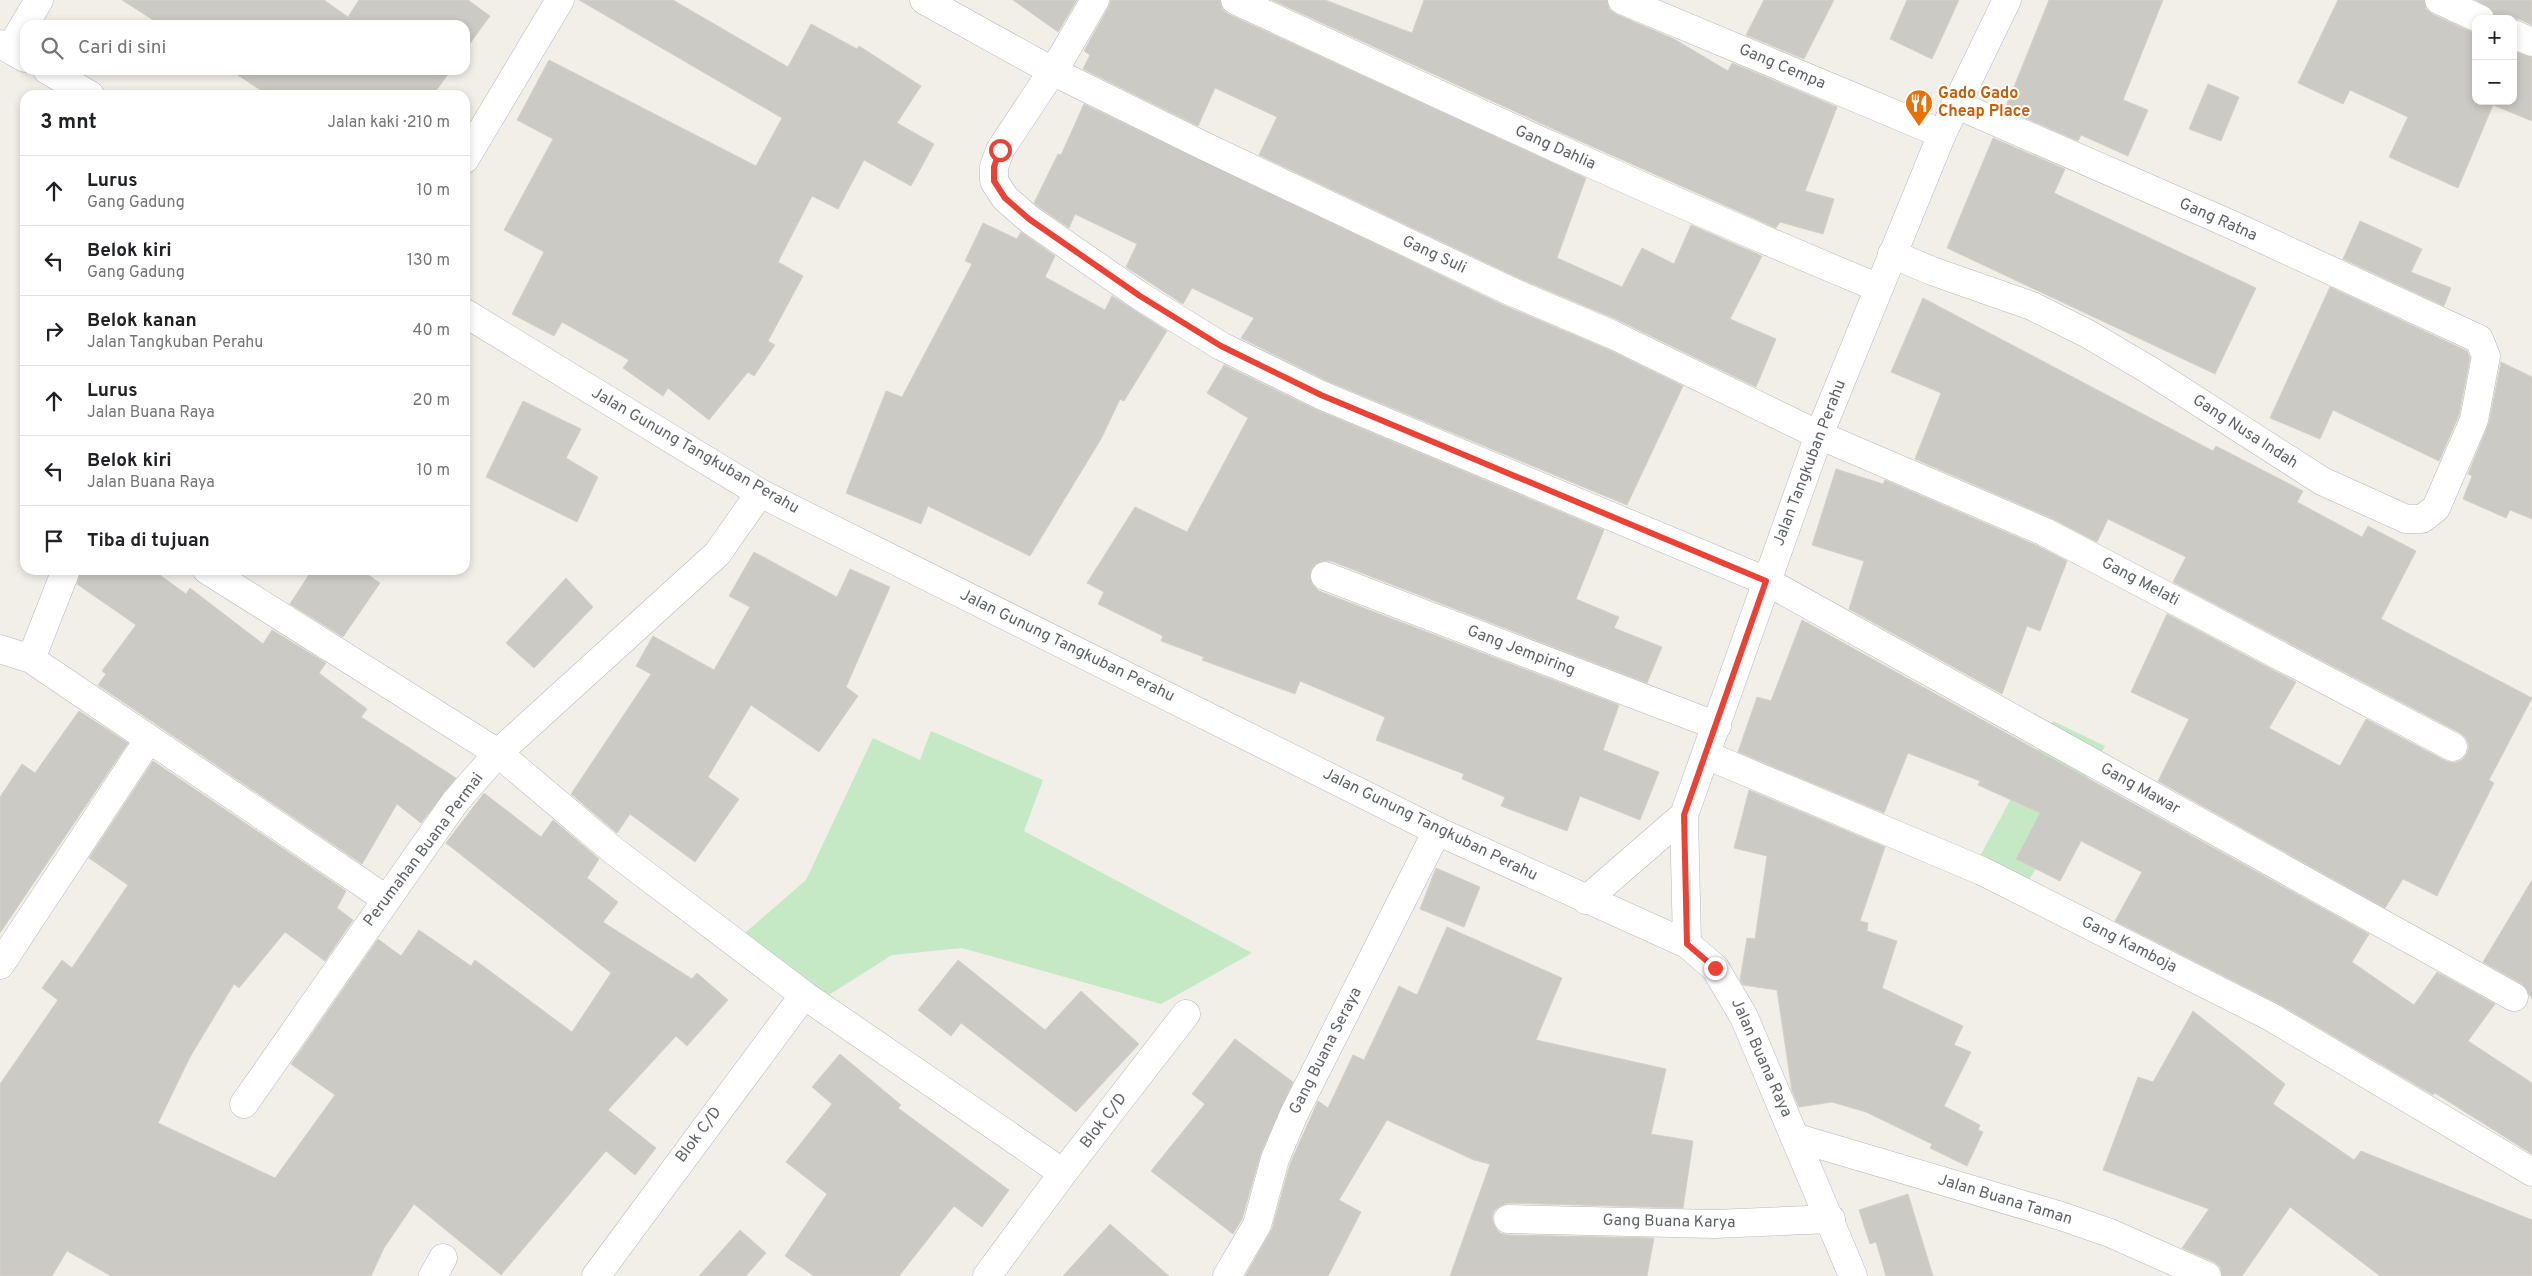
<!DOCTYPE html>
<html lang="id">
<head>
<meta charset="utf-8">
<style>
	:root { --surface:#fff; --page:#f2f2f2; --text:#202124; --muted:#757577; --line:#e0e0e0 }
	body { margin:0; font-family:Overpass,sans-serif; background:var(--page); color:var(--text) }
	.controls { position:absolute; right:15px; top:15px; display:grid; overflow:hidden; border-radius:10px; box-shadow:0 2px 8px #0003 }
	.controls button { width:45px; height:45px; display:grid; place-items:center; padding:0; border:0; border-bottom:1px solid var(--line); background:var(--surface); color:var(--text); font:25px sans-serif }
	.stop { position:absolute; width:15px; height:15px; margin:-11px; border:4px solid #ea4335; border-radius:50%; background:#fff }
	.stop.end { background:#ea4335; border-color:#fff; box-shadow:0 1px 5px #0008 }
	.list { margin:0; padding:0; list-style:none }
	h2 { display:flex; justify-content:space-between; align-items:center; height:65px; margin:0; padding:0 20px; font-size:21px }
	h2 small { font-size:16px; font-weight:400; color:var(--muted) }
	.list li { display:grid; grid-template-columns:32px 1fr auto; gap:15px; align-items:center; box-sizing:border-box; height:70px; padding:0 20px; border-top:1px solid var(--line) }
	.list b { display:block; font-size:19px; white-space:nowrap }
	.list p { margin:0; font-size:16px; white-space:nowrap; color:var(--muted) }
	.list em { font-size:16px; font-style:normal; color:var(--muted) }
	.icon { flex:none; width:28px; height:28px; fill:none; stroke:currentColor; stroke-width:2; stroke-linecap:round; stroke-linejoin:round }
	.map { position:relative; flex:none; width:2532px; height:1276px; overflow:hidden }
	.search { position:absolute; background:var(--surface); box-shadow:0 2px 8px #0003; left:20px; top:20px; width:450px; height:55px; display:flex; align-items:center; gap:12px; box-sizing:border-box; padding:0 18px; border-radius:15px; color:var(--muted); font-size:19px }
	.panel { position:absolute; background:var(--surface); box-shadow:0 2px 8px #0003; left:20px; top:90px; width:450px; height:485px; border-radius:15px }
	.map>svg:first-child { display:block }
	.green { fill:#c5e8c5 }
	.building { fill:#cccac5; stroke:#d6d1c6 }
	.lines { fill:none; stroke-linecap:round; stroke-linejoin:round }
	.street-casing { stroke:#b5b8bc; stroke-width:29 }
	.secondary-casing { stroke:#b6babf; stroke-width:29 }
	.street { stroke:#fff; stroke-width:28 }
	.secondary { stroke:#fff; stroke-width:28 }
	.route { stroke:#ea4335; stroke-width:6 }
	.labels { text-anchor:middle; dominant-baseline:central; stroke-width:4; stroke-linejoin:round; paint-order:stroke }
	.street-label { font-size:16px; fill:#5f6368; stroke:#fff }
	.food-label { font-size:16px; font-weight:bold; fill:#c56008; stroke:#fff; text-anchor:start }
</style>
</head>
<body>
<div class="map">
<svg width="2532" height="1276" viewBox="0 0 2532 1276">
	<rect width="100%" height="100%" fill="#f1efe8"/>
	<!-- green -->
	<path class="green" d="M2053,721L2105,746L2028,882L1980,856Z
		M931,731L1043,780L1024,831L1252,953L1161,1004L962,948L892,955L813,1005L730,946L806,880L873,738L920,760Z"/>
	<!-- building -->
	<path class="building" d="M122,0H324L348,17L359,0H468L490,16L465,50V25H161Z
		M579,0H673L788,67L811,24L857,49L859,46L921,86L897,123L934,144L911,186L864,160L838,209L812,196L778,262L803,276L768,341L775,345L754,376L748,372L709,420L668,388L663,396L623,368L629,360L562,322L554,336L512,314L544,252L504,230L553,139L517,120L549,60L756,166L782,118Z
		M1013,0H1077L1058,32Z
		M1111,0H1220L1222,9L1228,14L1586,178L1557,258L1622,287L1642,248L1674,264L1691,225L1762,256L1730,319L1776,339L1756,387L1618,320L1516,277L1259,155L1277,117L1215,88L1198,126L1083,69L1090,55L1084,51L1108,8Z
		M1272,0H1325L1412,33L1424,0H1607L1609,9L1616,14L1674,39L1728,71L1732,63L1837,107L1805,191L1834,199L1823,234L1780,222L1776,228L1562,133Z
		M1764,0H1834L1804,59L1746,35Z
		M1907,0H1959L1932,59L1890,39Z
		M2049,0H2163L2123,100L2148,110L2128,156L2081,135L2078,141L2005,109Z
		M2338,0H2424L2426,9L2432,14L2476,34V101H2513V51L2532,57V121L2493,105L2458,188L2389,157L2408,117L2350,90L2343,104L2298,83Z
		M2476,0H2532V25L2519,19H2495L2492,10Z
		M230,70H451L433,95H268Z
		M2208,84L2239,97L2221,141L2189,129Z
		M1084,104L1503,305L1605,348L1683,386L1627,505L1327,381L1241,338L1254,318L1192,288L1183,304L1126,267L1137,244L1075,214L1069,228L1039,207L1034,203L1058,154L1061,155Z
		M1993,138L2065,169L2054,193L2256,288L2215,374L1947,248Z
		M2360,221L2422,249L2411,272L2451,288L2444,306L2343,259Z
		M983,223L1017,239L1021,232L1055,256L1045,277L1105,310L1112,296L1167,331L1124,401L1120,399L1101,439L1030,556L928,506L921,524L846,493L886,391L902,397L972,264L965,261Z
		M2330,287L2467,351L2470,358L2459,415L2439,461L2333,410L2320,439L2270,418Z
		M1923,298L2213,451L2216,446L2303,491L2297,502L2362,537L2368,526L2416,551L2381,619L2532,698L2489,780L2494,783L2437,896L2403,879L2385,908L2158,781L2189,719L2131,692L2167,614L2296,682L2269,728L2340,766L2366,719L2446,761L2454,763L2462,760L2467,754L2469,746L2466,738L2460,733L2173,582L2186,557L2108,519L2097,542L2051,518L1915,459L1941,393L1891,372Z
		M2501,362L2532,377V519L2510,510L2506,518L2463,499L2472,476L2468,474L2489,423Z
		M1224,365L1315,409L1604,530L1576,599L1619,617L1614,628L1662,647L1647,683L1331,561H1323L1316,564L1311,570L1310,578L1313,585L1319,591L1619,705L1603,750L1659,772L1640,820L1580,796L1567,831L1501,806L1505,797L1462,779L1464,774L1376,740L1385,717L1300,681L1295,694L1202,660L1204,657L1161,641L1163,636L1098,604L1104,592L1087,583L1135,507L1187,532L1248,418L1207,393Z
		M523,401L581,429L566,458L598,477L577,522L486,477Z
		M1836,469L1883,484L1885,480L2038,546L2067,561L2040,631L2027,626L2002,694L1849,609L1864,561L1812,545Z
		M754,552L837,597L850,569L890,587L846,687L858,696L819,752L751,705L708,777L739,799L695,862L630,814L617,833L571,794L651,674L636,666L653,636L714,670L750,607L729,596Z
		M81,570H153L186,594L190,588L263,644L272,630L326,663L319,673L367,709L361,717L456,778L421,823L397,804L362,864L98,685L106,674L102,671L136,625L77,584Z
		M312,570H361L380,583L343,637L290,604Z
		M566,578L593,607L534,668L506,643Z
		M1802,620L2369,934L2352,962L2414,1005L2437,972L2495,1004L2468,1041L2532,1083V1154L2435,1093L2433,1095L2279,1004L2115,921L2142,872L2081,841L2060,881L2016,859L2040,813L1978,785L1980,781L1908,753L1884,813L1738,752L1757,697L1771,701Z
		M79,711L128,743L0,933V797L22,764L35,773Z
		M153,761L346,891L337,908L353,920L325,961L285,932L239,988L234,984L190,1057L158,1123L275,1178L335,1095L291,1064L378,939L401,956L419,930L471,966L475,960L572,1032L611,973L446,843L484,793L541,837L553,820L599,859L587,878L618,902L603,922L692,979L697,973L728,1000L687,1046L676,1036L608,1110L656,1148L635,1175L606,1151L501,1275L414,1204L384,1248L371,1276H111L67,1251L52,1276H0V1084L58,1000L42,988L62,960L72,968L128,885L89,858Z
		M1749,790L1885,847L1860,921L1868,923L1867,931L1897,941L1882,988L1963,1026L1954,1045L1971,1052L1944,1106L1980,1125L1978,1130L1983,1132L1967,1166L1930,1148L1932,1144L1866,1112L1832,1102L1799,1107L1792,1091L1777,990L1743,985L1740,980L1747,938L1755,939L1767,856L1734,848Z
		M1436,868L1480,887L1464,927L1420,909Z
		M2532,880V999L2522,984L2483,962Z
		M1447,927L1562,978L1536,1040L1666,1069L1651,1134L1693,1141L1683,1208L1508,1203L1500,1206L1494,1211L1492,1218L1495,1227L1500,1233L1508,1235L1654,1238L1647,1276H1450L1490,1164L1474,1160L1387,1120L1339,1200L1361,1212L1328,1276H1245L1272,1229L1290,1164L1318,1101L1328,1108L1353,1055L1364,1060L1399,986L1417,995Z
		M958,960L1045,1030L1081,991L1139,1044L1076,1112L961,1023L951,1036L918,1010Z
		M2193,1011L2285,1084L2273,1104L2354,1160L2361,1151L2532,1220V1276H2380L2290,1207L2242,1276H2222L2220,1267L2214,1262L2182,1248L2209,1209L2103,1170L2138,1077L2153,1082Z
		M1235,1039L1293,1082L1261,1153L1242,1219L1233,1234L1151,1171L1205,1104L1192,1094Z
		M840,1054L901,1105L898,1108L1009,1190L982,1227L954,1206L899,1276H814L785,1256L827,1194L786,1162L832,1104L812,1087Z
		M1908,1194L1933,1276H1886L1876,1242L1870,1244L1859,1210Z
		M1110,1224L1169,1276H1063Z
		M740,1230L766,1253L746,1276H699Z"/>
	<g class="lines">
		<!-- street casing -->
		<g class="street-casing">
			<path id="street" d="M924,0L1052,71L1204,146L1510,291L1611,334L1819,435L2045,532L2453,747
				M1095,0L1063,55L1000,150L994,167V181L1005,198L1029,219L1140,296L1221,346L1321,395L1766,581L2514,997
				M1235,0C1448,99 1661,198 1879,288
				M1622,0L1942,134
				M2439,0L2480,19
				M2513,34L2532,42
				M10,49L39,0
				M465,159L560,0
				M1892,254L1932,271L2032,306L2088,334L2149,370L2322,481L2406,519H2422L2436,508L2474,420L2486,356L2479,339L2230,224L1955,104
				M207,570L498,753L614,851L804,995L1063,1173
				M1325,576L1717,726
				M0,649L31,659L386,899
				M31,659L66,570
				M1706,755L1982,871L2271,1017L2532,1172
				M0,965L149,739
				M244,1104L455,802L498,753L717,554L760,493
				M1797,1138L2061,1216L2110,1233L2207,1276
				M1508,1219L1714,1224L1831,1219
				M433,1276L443,1258
				M596,1276L804,995
				M987,1276L1063,1173L1186,1014
				M1227,1276L1257,1225L1275,1159L1294,1114L1437,831"/>
		</g>
		<!-- secondary casing -->
		<g class="secondary-casing">
			<path id="secondary" d="M0,44L25,58
				M47,70L90,95
				M465,313L760,493L1437,831L1687,944L1715,968L1744,1017L1853,1276
				M1684,815L1687,944
				M1586,900L1684,815L1819,435L1942,134L2007,0"/>
		</g>
		<!-- street -->
		<use href="#street" class="street"/>
		<!-- secondary -->
		<use href="#secondary" class="secondary"/>
	</g>
	<g class="lines">
		<!-- route -->
		<path class="route" d="M1000,150L994,167V181L1005,198L1029,219L1140,296L1221,346L1321,395L1766,581L1684,815L1687,944L1715,968"/>
	</g>
	<!-- icons -->
	<defs>
		<g id="restaurant-pin" transform="scale(1.4375)"><path d="M0 17L-7.5 6A9.5 9.5 0 1 1 7.5 6Z" fill="#e8710a" stroke="#fff"/><path d="M-5-6h1v4h1v-4h1v4h1v-4h1v5L-1.5 .5V6h-2V.5L-5-1ZM5-6V6H3V1.5H1.5Q1.5-4 5-6Z" fill="#fff"/></g>
	</defs>
	<g fill-rule="evenodd">
		<use href="#restaurant-pin" x="1919" y="103"/>
	</g>
	<g class="labels">
		<!-- street labels -->
		<g class="street-label">
			<text transform="translate(1782 67) rotate(23)">Gang Cempa</text>
			<text transform="translate(1555 148) rotate(24)">Gang Dahlia</text>
			<text transform="translate(2218 220) rotate(24)">Gang Ratna</text>
			<text transform="translate(1434 255) rotate(25)">Gang Suli</text>
			<text transform="translate(2245 432) rotate(33)">Gang Nusa Indah</text>
			<text transform="translate(695 451) rotate(30)">Jalan Gunung Tangkuban Perahu</text>
			<text transform="translate(1810 463) rotate(-69)">Jalan Tangkuban Perahu</text>
			<text transform="translate(2140 582) rotate(28)">Gang Melati</text>
			<text transform="translate(1067 646) rotate(26)">Jalan Gunung Tangkuban Perahu</text>
			<text transform="translate(1521 651) rotate(21)">Gang Jempiring</text>
			<text transform="translate(2140 789) rotate(29)">Gang Mawar</text>
			<text transform="translate(1430 825) rotate(26)">Jalan Gunung Tangkuban Perahu</text>
			<text transform="translate(424 850) rotate(-53)">Perumahan Buana Permai</text>
			<text transform="translate(2129 945) rotate(27)">Gang Kamboja</text>
			<text transform="translate(1326 1051) rotate(-63)">Gang Buana Seraya</text>
			<text transform="translate(1761 1058) rotate(66)">Jalan Buana Raya</text>
			<text transform="translate(1104 1121) rotate(-52)">Blok C/D</text>
			<text transform="translate(699 1135) rotate(-53)">Blok C/D</text>
			<text transform="translate(2005 1200) rotate(17)">Jalan Buana Taman</text>
			<text transform="translate(1669 1222) rotate(1)">Gang Buana Karya</text>
		</g>
		<!-- food labels -->
		<g class="food-label">
			<text x="1938" y="94">Gado Gado<tspan x="1938" dy="18">Cheap Place</tspan></text>
		</g>
	</g>
</svg>
<div class="controls">
<button>+</button>
<button>−</button>
</div>
<div class="stop" style="left:1000px;top:150px"></div>
<div class="stop end" style="left:1715px;top:968px"></div>
<div class="search"><svg class="icon" aria-label="search" viewBox="0 0 24 24"><circle cx="10" cy="10" r="6"/><path d="M15 15l6 6"/></svg>Cari di sini</div>
<section class="panel">
<h2>3 mnt<small>Jalan kaki · 210 m</small></h2>
<ul class="list">
<li><svg class="icon" aria-label="ahead" viewBox="0 0 24 24"><path d="M12 20V5M6 11l6-6 6 6"/></svg><div><b>Lurus</b><p>Gang Gadung</p></div><em>10 m</em></li>
<li><svg class="icon" aria-label="left" viewBox="0 0 24 24"><path d="M17 20v-9H6M10 6l-5 5 5 5"/></svg><div><b>Belok kiri</b><p>Gang Gadung</p></div><em>130 m</em></li>
<li><svg class="icon" aria-label="right" viewBox="0 0 24 24"><path d="M7 20v-9h11M14 6l5 5-5 5"/></svg><div><b>Belok kanan</b><p>Jalan Tangkuban Perahu</p></div><em>40 m</em></li>
<li><svg class="icon" aria-label="ahead" viewBox="0 0 24 24"><path d="M12 20V5M6 11l6-6 6 6"/></svg><div><b>Lurus</b><p>Jalan Buana Raya</p></div><em>20 m</em></li>
<li><svg class="icon" aria-label="left" viewBox="0 0 24 24"><path d="M17 20v-9H6M10 6l-5 5 5 5"/></svg><div><b>Belok kiri</b><p>Jalan Buana Raya</p></div><em>10 m</em></li>
<li><svg class="icon" aria-label="arrive" viewBox="0 0 24 24"><path d="M6 21V4h12l-3 4 3 4H6"/></svg><div><b>Tiba di tujuan</b></div></li>
</ul>
</section>
</div>
</body>
</html>
